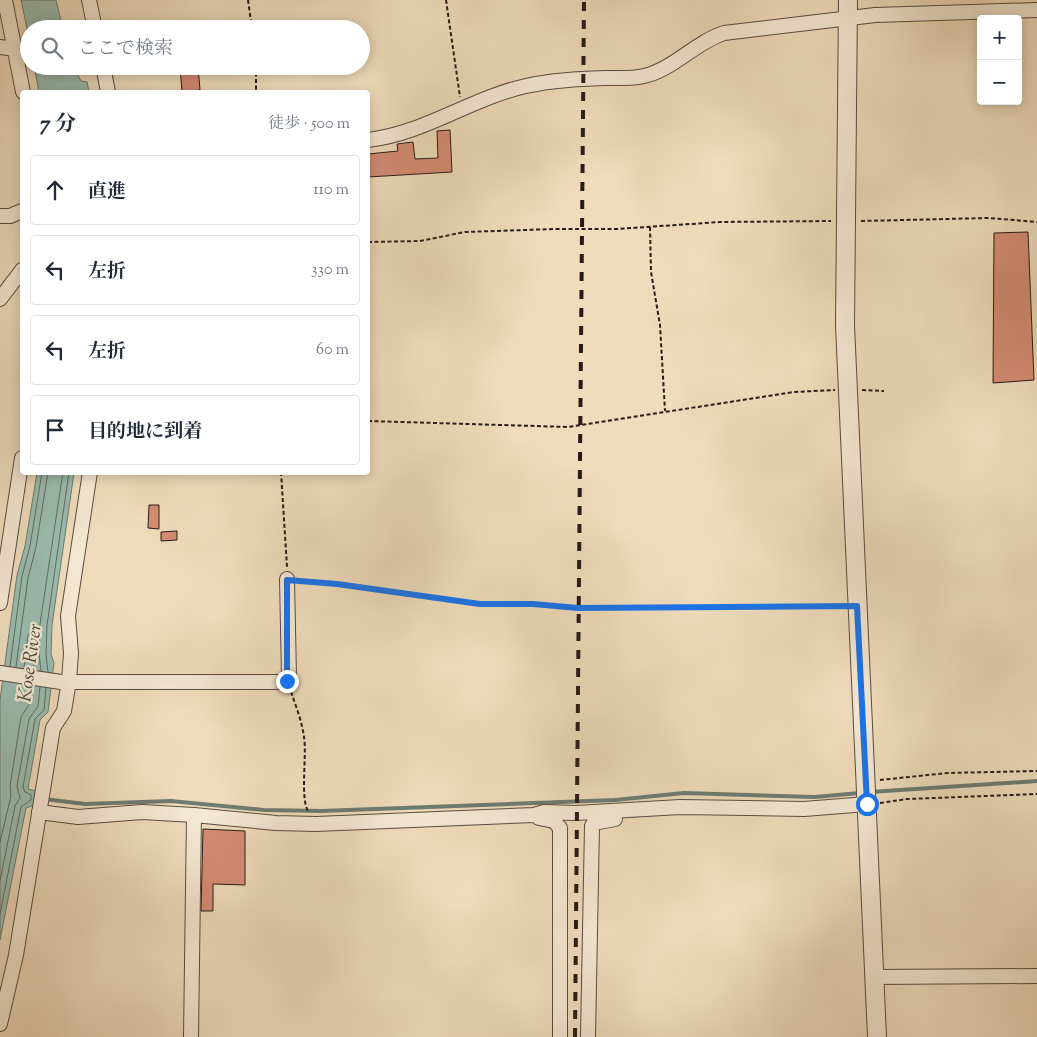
<!DOCTYPE html>
<html lang="ja">
<head>
<meta charset="utf-8">
<style>
	:root { --surface:#fff; --page:#f6f6f7; --text:#1f2937; --muted:#747a83; --line:#e0e1e3 }
	body { margin:0; font-family:"Sorts Mill Goudy","Noto Serif JP",serif; background:var(--page); color:var(--text) }
	.controls { position:absolute; right:15px; top:15px; display:grid; overflow:hidden; border-radius:5px; box-shadow:0 2px 12px #0003 }
	.controls button { width:45px; height:45px; display:grid; place-items:center; padding:0; border:0; border-bottom:1px solid var(--line); background:var(--surface); color:var(--text); font:25px sans-serif }
	.stop { position:absolute; width:15px; height:15px; margin:-11px; border:4px solid #1a73e8; border-radius:50%; background:#fff }
	.stop.end { background:#1a73e8; border-color:#fff; box-shadow:0 1px 5px #0008 }
	.list { margin:0; padding:0; list-style:none }
	h2 { display:flex; justify-content:space-between; align-items:center; height:65px; margin:0; padding:0 20px; font-size:21px }
	h2 small { font-size:16px; font-weight:400; color:var(--muted) }
	.list li { display:grid; grid-template-columns:32px 1fr auto; gap:15px; align-items:center; box-sizing:border-box; height:70px; margin:0 10px 10px; padding:0 10px; border:1px solid var(--line); border-radius:5px }
	.list b { display:block; font-size:19px; white-space:nowrap }
	.list em { font-size:16px; font-style:normal; color:var(--muted) }
	.icon { flex:none; width:28px; height:28px; fill:none; stroke:currentColor; stroke-width:2; stroke-linecap:round; stroke-linejoin:round }
	.map { position:relative; flex:none; width:1037px; height:1037px; overflow:hidden }
	.search { position:absolute; background:var(--surface); box-shadow:0 2px 12px #0003; left:20px; top:20px; width:350px; height:55px; display:flex; align-items:center; gap:12px; box-sizing:border-box; padding:0 18px; border-radius:28px; color:var(--muted); font-size:19px }
	.panel { position:absolute; background:var(--surface); box-shadow:0 2px 12px #0003; left:20px; top:90px; width:350px; height:385px; border-radius:5px }
	.map>svg:first-child { display:block }
	.water { fill:#9abcb0; stroke:#6c7c72 }
	.lines { fill:none; stroke-linecap:round; stroke-linejoin:round }
	.shore { stroke:#606c63; stroke-width:1 }
	.stream { stroke:#6c7c72; stroke-width:4 }
	.building { fill:#d58c74; stroke:#271b16 }
	.minor-casing { stroke:#594b40; stroke-width:16 }
	.tertiary-casing { stroke:#594b40; stroke-width:20 }
	.path { stroke:#271b16; stroke-width:2; stroke-dasharray:4 2.5; stroke-linecap:butt }
	.minor { stroke:#f5e8d3; stroke-width:14 }
	.tertiary { stroke:#f5e8d3; stroke-width:18 }
	.rail { stroke:#271b16; stroke-width:4; stroke-dasharray:9 9; stroke-linecap:butt }
	.route { stroke:#1a73e8; stroke-width:6 }
	.labels { text-anchor:middle; dominant-baseline:central; stroke-width:4.5; stroke-linejoin:round; paint-order:stroke }
	.water-label { font-size:19px; font-style:italic; fill:#4a4b44; stroke:#f5e8d3 }
</style>
</head>
<body>
<div class="map">
<svg width="1037" height="1037" viewBox="0 0 1037 1037">
	<rect width="100%" height="100%" fill="#efdcbc"/>
	<filter id="stains"><feTurbulence type="fractalNoise" baseFrequency=".004" numOctaves="4"/><feColorMatrix values="0 0 0 0 .2 0 0 0 0 .09 0 0 0 0 .02 0 0 0 .5 -.17"/></filter>
	<radialGradient id="worn" r=".72"><stop offset=".6" stop-color="#630" stop-opacity="0"/><stop offset="1" stop-color="#630" stop-opacity=".3"/></radialGradient>
	<!-- water -->
	<path class="water" d="M21,0H56L63,29H29V38Z
		M34,66H73L81,81L87,82L89,92H39Z
		M37,473H74L52,625L51,654L54,663L48,712L40,720L28,789L37,791L35,805L26,808L0,940V700L17,575L25,546Z"/>
	<g class="lines">
		<!-- shore -->
		<path class="shore" d="M10,666L22,576L30,546L42,472
			M16,667L28,578L36,547L48,472
			M24,668L28,635L30,632L33,635L34,670
			M41,671L39,654L40,624L63,472
			M48,672L46,654L47,625L69,472
			M0,842L11,796L10,786L21,717L30,703L32,686
			M0,881L15,806L20,798L17,786L29,719L38,706L40,687
			M0,914L21,807L31,800V795L25,792L23,787L35,719L44,710L46,688"/>
		<!-- stream -->
		<path class="stream" d="M870,792L1037,781
			M44,799L85,804L171,801L264,810L321,811L615,800L684,793L815,797L860,793"/>
	</g>
	<!-- building -->
	<path class="building" d="M180,66H198L200,90L182,92Z
		M450,130L452,172L368,177V154L398,151L397,144L413,142L415,159L438,158L437,131Z
		M1028,232L1034,380L993,383L994,233Z
		M149,505H159V529L148,528Z
		M177,531V540L161,541V532Z
		M203,829L245,831V885L213,884V911H201Z"/>
	<g class="lines">
		<!-- minor casing -->
		<g class="minor-casing">
			<path id="minor" d="M5,0L23,92
				M89,0L95,29
				M0,47L15,49
				M103,66L108,92
				M368,140C426,133 471,98 526,86C552,80 580,79 606,78C618,78 632,79 644,76C672,70 696,42 724,33L875,15L1037,10
				M0,216H10L22,211
				M0,299L22,270
				M0,603L22,458
				M0,673L61,682H284L289,677L287,579
				M39,812L78,817L142,812L194,815
				M539,818L554,821L560,828V1037
				M874,977L1037,976
				M0,1024L16,955L53,728L64,711L69,681L71,653L68,616L90,472
				M191,1037L194,815L276,823L316,824L534,815L544,812L576,813L680,807L804,809L867,804
				M588,1037L592,826L594,823L615,819"/>
		</g>
		<!-- tertiary casing -->
		<g class="tertiary-casing">
			<path id="tertiary" d="M848,0L845,325L877,1037"/>
		</g>
		<!-- path -->
		<path class="path" d="M248,0L252,29
			M446,0L460,97
			M256,66V92
			M861,221L989,218L1037,222
			M650,227L651,272L660,325L665,411
			M368,242L420,241L465,232L554,229H617L720,222L831,221
			M862,390L884,391
			M368,421L568,427L794,392L835,390
			M281,472L287,567
			M299,580L480,605L533,604L578,608L843,607
			M291,692C296,706 302,722 304,737C307,757 300,797 308,811
			M880,780L947,773L1037,771
			M880,803L907,799L1037,794"/>
		<!-- minor -->
		<use href="#minor" class="minor"/>
		<!-- tertiary -->
		<use href="#tertiary" class="tertiary"/>
		<!-- rail -->
		<path class="rail" d="M575,1037L584,0"/>
	</g>
	<g class="lines">
		<!-- route -->
		<path class="route" d="M287,681V580L337,584L480,604H533L578,608L857,606L867,804"/>
	</g>
	<g class="labels">
		<!-- water labels -->
		<g class="water-label">
			<text transform="translate(31 663) rotate(-82)">Kose River</text>
		</g>
	</g>
	<rect width="100%" height="100%" filter="url(#stains)"/>
	<rect width="100%" height="100%" fill="url(#worn)"/>
</svg>
<div class="controls">
<button>+</button>
<button>−</button>
</div>
<div class="stop" style="left:867px;top:804px"></div>
<div class="stop end" style="left:287px;top:681px"></div>
<div class="search"><svg class="icon" aria-label="search" viewBox="0 0 24 24"><circle cx="10" cy="10" r="6"/><path d="M15 15l6 6"/></svg>ここで検索</div>
<section class="panel">
<h2>7 分<small>徒歩 · 500 m</small></h2>
<ul class="list">
<li><svg class="icon" aria-label="ahead" viewBox="0 0 24 24"><path d="M12 20V5M6 11l6-6 6 6"/></svg><div><b>直進</b></div><em>110 m</em></li>
<li><svg class="icon" aria-label="left" viewBox="0 0 24 24"><path d="M17 20v-9H6M10 6l-5 5 5 5"/></svg><div><b>左折</b></div><em>330 m</em></li>
<li><svg class="icon" aria-label="left" viewBox="0 0 24 24"><path d="M17 20v-9H6M10 6l-5 5 5 5"/></svg><div><b>左折</b></div><em>60 m</em></li>
<li><svg class="icon" aria-label="arrive" viewBox="0 0 24 24"><path d="M6 21V4h12l-3 4 3 4H6"/></svg><div><b>目的地に到着</b></div></li>
</ul>
</section>
</div>
</body>
</html>
